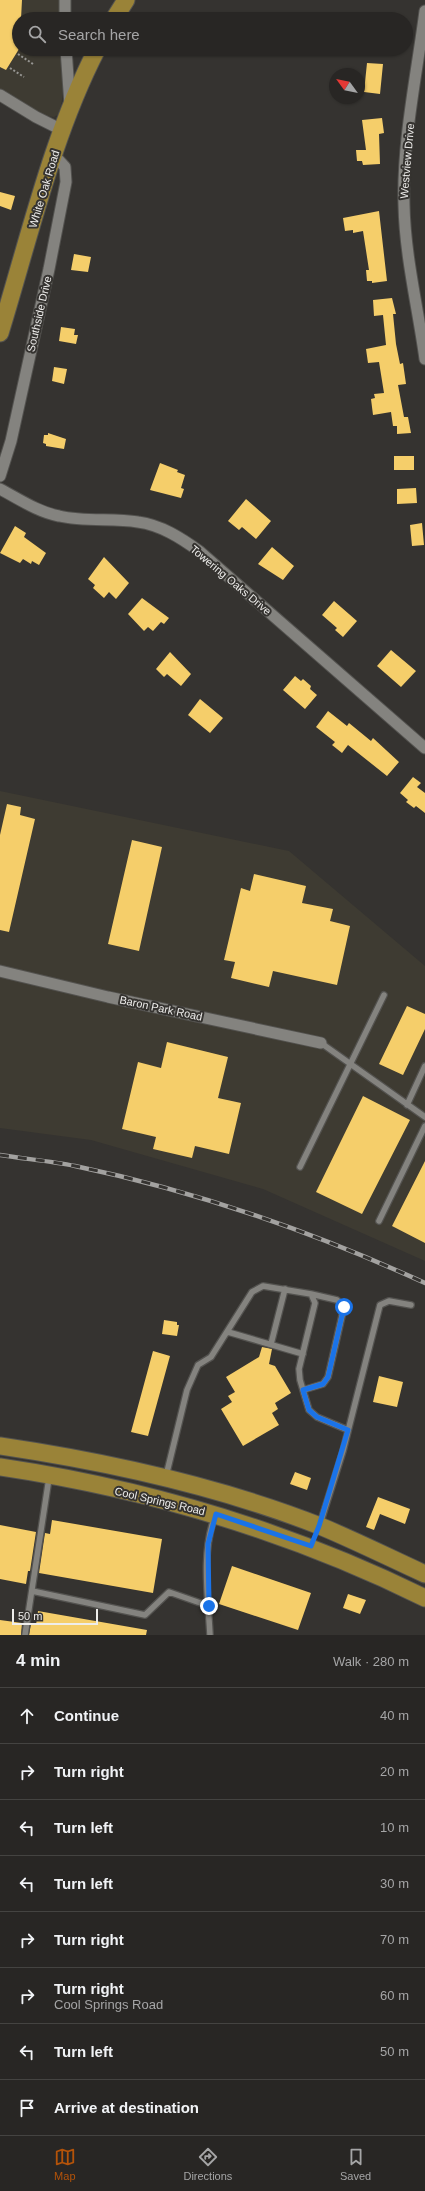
<!DOCTYPE html>
<html lang="en">
<head>
<meta charset="utf-8">
<style>
	:root { --surface:#282624; --page:#343231; --text:#f1f3f6; --muted:#a5a5a6; --line:#444341; --accent:#b45309 }
	body { margin:0; font-family:Helvetica,sans-serif; background:var(--page); color:var(--text) }
	.compass { position:absolute; left:329px; top:68px; width:36px; height:36px; border-radius:50%; background:var(--surface); box-shadow:0 1px 3px #0004; rotate:303deg }
	.scale { position:absolute; left:12px; bottom:10px; width:86px; box-sizing:border-box; padding-left:4px; border:2px solid #eeedeb; border-top:0; font-size:11px; line-height:14px; white-space:nowrap; color:#eeedeb; -webkit-text-stroke:3px #353330; paint-order:stroke }
	.stop { position:absolute; width:12px; height:12px; margin:-9px; border:3px solid #1a73e8; border-radius:50%; background:#fff }
	.stop.end { background:#1a73e8; border-color:#fff; box-shadow:0 1px 4px #0008 }
	.list { margin:0; padding:0; list-style:none }
	h2 { display:flex; justify-content:space-between; align-items:center; height:52px; margin:0; padding:0 16px; font-size:17px }
	h2 small { font-size:13px; font-weight:400; color:var(--muted) }
	.list li { display:grid; grid-template-columns:26px 1fr auto; gap:12px; align-items:center; box-sizing:border-box; height:56px; padding:0 16px; border-top:1px solid var(--line) }
	.list b { display:block; font-size:15px; white-space:nowrap }
	.list p { margin:0; font-size:13px; white-space:nowrap; color:var(--muted) }
	.list em { font-size:13px; font-style:normal; color:var(--muted) }
	.icon { flex:none; width:22px; height:22px; fill:none; stroke:currentColor; stroke-width:2; stroke-linecap:round; stroke-linejoin:round }
	.map { position:relative; flex:none; width:425px; height:1635px; overflow:hidden }
	.search { position:absolute; background:var(--surface); box-shadow:0 1px 3px #0004; left:12px; right:12px; top:12px; height:44px; display:flex; align-items:center; gap:10px; box-sizing:border-box; padding:0 14px; border-radius:22px; color:var(--muted); font-size:15px }
	.sheet { height:500px; background:var(--surface) }
	nav { display:flex; justify-content:space-around; align-items:center; box-sizing:border-box; height:56px; border-top:1px solid var(--line); background:var(--surface); font-size:11px; color:var(--muted) }
	nav a { display:grid; justify-items:center; gap:2px }
	nav .on { color:var(--accent) }
	.map>svg:first-child { display:block }
	.built { fill:#3e3b32 }
	.building { fill:#f5ce6a }
	.lines { fill:none; stroke-linecap:round; stroke-linejoin:round }
	.lane-casing { stroke:#53524f; stroke-width:8 }
	.street-casing { stroke:#53524f; stroke-width:13 }
	.primary-casing { stroke:#53524f; stroke-width:19 }
	.path { stroke:#979693; stroke-width:2; stroke-dasharray:2 2; stroke-linecap:butt }
	.lane { stroke:#84837f; stroke-width:5.5 }
	.street { stroke:#84837f; stroke-width:11 }
	.primary { stroke:#9a8338; stroke-width:17 }
	.rail-casing { stroke:#a3a2a0; stroke-width:4.5 }
	.rail { stroke:#353330; stroke-width:3; stroke-dasharray:9; stroke-linecap:butt }
	.route { stroke:#1a73e8; stroke-width:5 }
	.labels { text-anchor:middle; dominant-baseline:central; stroke-width:4; stroke-linejoin:round; paint-order:stroke }
	.street-label { font-size:11px; fill:#eeedeb; stroke:#353330 }
</style>
</head>
<body>
<div class="map">
<svg width="425" height="1635" viewBox="0 0 425 1635">
	<rect width="100%" height="100%" fill="#353330"/>
	<!-- built -->
	<path class="built" d="M0,0H61V19H19V49H62L63,85L62,100L59,114L54,117L46,116L0,89Z
		M0,791L289,851L425,966V1261L263,1189L91,1140L0,1128Z"/>
	<!-- building -->
	<path class="building" d="M0,0H22L21,19H19V49L6,70L0,67Z
		M367,63L383,64L380,94L364,92Z
		M382,118L384,133L379,134L380,164L363,165L362,161H357L356,150H366L362,120Z
		M0,192L15,196L11,210L0,206Z
		M379,211L387,281L372,283V281H367L366,270H369L363,231L353,233V230L345,231L343,218Z
		M74,254L91,257L88,272L71,270Z
		M392,298L396,314H393L396,344L400,364L403,363L406,384L398,385L404,417H408L411,433L397,434V426H393L391,412L373,415L371,399L375,398L374,394L384,393L379,362L368,363L366,349L386,345L383,315L374,316L373,300Z
		M61,327L75,329L74,335H78L76,344L59,341Z
		M54,367L67,369L64,384L52,381Z
		M48,433L66,439L64,449L46,446V444L43,443L44,435H48Z
		M394,456H414V470H394Z
		M160,463L178,470L177,472L185,475L181,488L184,489L181,498L150,490Z
		M416,488L417,503L397,504V489Z
		M246,499L271,521L256,539L242,527L239,530L228,521Z
		M422,523L424,545L412,546L410,525Z
		M15,526L26,533L24,537L46,553L39,565L32,561L31,564L23,559L20,563L0,553Z
		M272,547L294,566L283,580L258,564Z
		M104,557L129,583L116,599L109,592L104,598L93,588L95,585L88,579Z
		M142,598L169,618L164,624L161,622L153,631L148,627L144,631L128,614Z
		M334,601L357,621L343,637L335,630L337,628L322,615Z
		M391,650L416,671L401,687L377,666Z
		M170,652L191,674L181,686L167,674L164,677L156,669Z
		M295,676L301,681L303,679L311,686L310,689L317,695L305,709L283,690Z
		M200,699L223,718L210,733L188,715Z
		M328,711L347,726L349,723L371,741L373,738L399,762L387,776L348,745L342,753L332,745L335,742L316,727Z
		M413,777L421,783L417,787L425,793V813L416,806L414,808L406,802L408,800L400,793Z
		M7,804L21,807L20,815L35,819L9,932L0,930V835Z
		M132,840L162,847L139,951L108,944Z
		M254,874L306,886L302,903L333,909L330,921L350,926L337,985L273,971L269,987L231,978L235,962L224,960L241,888L250,891Z
		M407,1006L425,1014V1029L403,1075L379,1064Z
		M167,1042L228,1057L218,1098L241,1103L229,1154L195,1146L192,1158L153,1149L156,1137L122,1129L138,1062L161,1068Z
		M363,1096L410,1120L362,1214L316,1192Z
		M425,1161V1243L392,1226Z
		M164,1320L177,1322V1325H179L177,1336L162,1334Z
		M262,1347L272,1349L269,1364L275,1366L291,1393L275,1403L278,1409L272,1413L279,1425L243,1446L221,1409L232,1402L228,1396L235,1392L226,1377L259,1357Z
		M153,1351L170,1356L148,1436L131,1432Z
		M379,1376L403,1382L397,1407L373,1402Z
		M295,1472L311,1478L307,1490L290,1484Z
		M378,1497L410,1509L405,1524L380,1514L374,1530L366,1527Z
		M52,1520L162,1539L153,1593L39,1573L45,1533L50,1534Z
		M0,1525L36,1532L30,1571H28L26,1584L0,1579Z
		M232,1566L311,1593L298,1630L219,1604Z
		M348,1594L366,1600L360,1614L343,1608Z
		M38,1611L147,1630L146,1635H29L31,1624L36,1625Z
		M0,1620L22,1623L21,1635H0Z"/>
	<g class="lines">
		<!-- lane casing -->
		<g class="lane-casing">
			<path id="lane" d="M321,1043L425,1117
				M407,1105L425,1066
				M300,1167L384,995
				M379,1221L425,1126
				M228,1332L303,1354
				M271,1344L285,1289
				M303,1390L323,1384L328,1377L344,1307L337,1300L311,1294
				M166,1476L187,1390L198,1365L211,1357L252,1292L263,1286L311,1294L315,1303L299,1369L300,1380L309,1410L317,1417L348,1430
				M320,1524L343,1451L380,1305L389,1301L411,1305
				M32,1591L145,1615L169,1592L209,1606
				M25,1635L49,1478
				M210,1635C208,1596 201,1553 215,1516"/>
		</g>
		<!-- street casing -->
		<g class="street-casing">
			<path id="street" d="M65,0V19
				M425,11C417,73 402,142 404,205C405,256 418,308 425,359
				M66,49L70,105
				M0,95L36,117L62,130
				M0,476L11,441L49,269L66,182L65,167L54,155
				M0,489C19,499 38,512 59,516C85,522 112,518 138,522C161,525 181,538 199,551L425,748
				M0,971L108,997L321,1043"/>
		</g>
		<!-- primary casing -->
		<g class="primary-casing">
			<path id="primary" d="M114,19L126,0
				M0,333C29,239 52,136 97,49
				M0,1446C108,1462 218,1486 320,1526C356,1541 390,1558 425,1574
				M0,1467C148,1489 291,1532 425,1598"/>
		</g>
		<!-- path -->
		<path class="path" d="M18,54L33,64
			M10,68L24,77"/>
		<!-- lane -->
		<use href="#lane" class="lane"/>
		<!-- street -->
		<use href="#street" class="street"/>
		<!-- primary -->
		<use href="#primary" class="primary"/>
		<!-- rail casing -->
		<g class="rail-casing">
			<path id="rail" d="M0,1155C25,1159 51,1161 75,1166C196,1191 313,1232 425,1283"/>
		</g>
		<!-- rail -->
		<use href="#rail" class="rail"/>
	</g>
	<g class="lines">
		<!-- route -->
		<path class="route" d="M209,1606L208,1544L216,1514L311,1546L319,1526L348,1430L317,1417L309,1410L303,1390L323,1384L328,1377L344,1307"/>
	</g>
	<g class="labels">
		<!-- street labels -->
		<g class="street-label">
			<text transform="translate(407 161) rotate(-85)">Westview Drive</text>
			<text transform="translate(44 189) rotate(-73)">White Oak Road</text>
			<text transform="translate(39 314) rotate(-77)">Southside Drive</text>
			<text transform="translate(231 580) rotate(40)">Towering Oaks Drive</text>
			<text transform="translate(161 1008) rotate(12)">Baron Park Road</text>
			<text transform="translate(160 1501) rotate(13)">Cool Springs Road</text>
		</g>
	</g>
</svg>
<svg class="compass" viewBox="-18 -18 36 36"><path d="M0-13l5 13h-10z" fill="#e53935"/><path d="M0 13l5-13h-10z" fill="#a5a5a6"/></svg>
<div class="scale">50 m</div>
<div class="stop" style="left:344px;top:1307px"></div>
<div class="stop end" style="left:209px;top:1606px"></div>
<div class="search"><svg class="icon" aria-label="search" viewBox="0 0 24 24"><circle cx="10" cy="10" r="6"/><path d="M15 15l6 6"/></svg>Search here</div>
</div>
<section class="sheet">
<h2>4 min<small>Walk · 280 m</small></h2>
<ul class="list">
<li><svg class="icon" aria-label="ahead" viewBox="0 0 24 24"><path d="M12 20V5M6 11l6-6 6 6"/></svg><div><b>Continue</b></div><em>40 m</em></li>
<li><svg class="icon" aria-label="right" viewBox="0 0 24 24"><path d="M7 20v-9h11M14 6l5 5-5 5"/></svg><div><b>Turn right</b></div><em>20 m</em></li>
<li><svg class="icon" aria-label="left" viewBox="0 0 24 24"><path d="M17 20v-9H6M10 6l-5 5 5 5"/></svg><div><b>Turn left</b></div><em>10 m</em></li>
<li><svg class="icon" aria-label="left" viewBox="0 0 24 24"><path d="M17 20v-9H6M10 6l-5 5 5 5"/></svg><div><b>Turn left</b></div><em>30 m</em></li>
<li><svg class="icon" aria-label="right" viewBox="0 0 24 24"><path d="M7 20v-9h11M14 6l5 5-5 5"/></svg><div><b>Turn right</b></div><em>70 m</em></li>
<li><svg class="icon" aria-label="right" viewBox="0 0 24 24"><path d="M7 20v-9h11M14 6l5 5-5 5"/></svg><div><b>Turn right</b><p>Cool Springs Road</p></div><em>60 m</em></li>
<li><svg class="icon" aria-label="left" viewBox="0 0 24 24"><path d="M17 20v-9H6M10 6l-5 5 5 5"/></svg><div><b>Turn left</b></div><em>50 m</em></li>
<li><svg class="icon" aria-label="arrive" viewBox="0 0 24 24"><path d="M6 21V4h12l-3 4 3 4H6"/></svg><div><b>Arrive at destination</b></div></li>
</ul>
</section>
<nav>
<a class="on"><svg class="icon" aria-label="map" viewBox="0 0 24 24"><path d="M3 6l6-2 6 2 6-2v14l-6 2-6-2-6 2zM9 4v14M15 6v14"/></svg>Map</a>
<a><svg class="icon" aria-label="directions" viewBox="0 0 24 24"><path d="M12 3l9 9-9 9-9-9zM9 14v-3h6M13 9l2 2-2 2"/></svg>Directions</a>
<a><svg class="icon" aria-label="saved" viewBox="0 0 24 24"><path d="M7 4h10v16l-5-4-5 4z"/></svg>Saved</a>
</nav>
</body>
</html>
